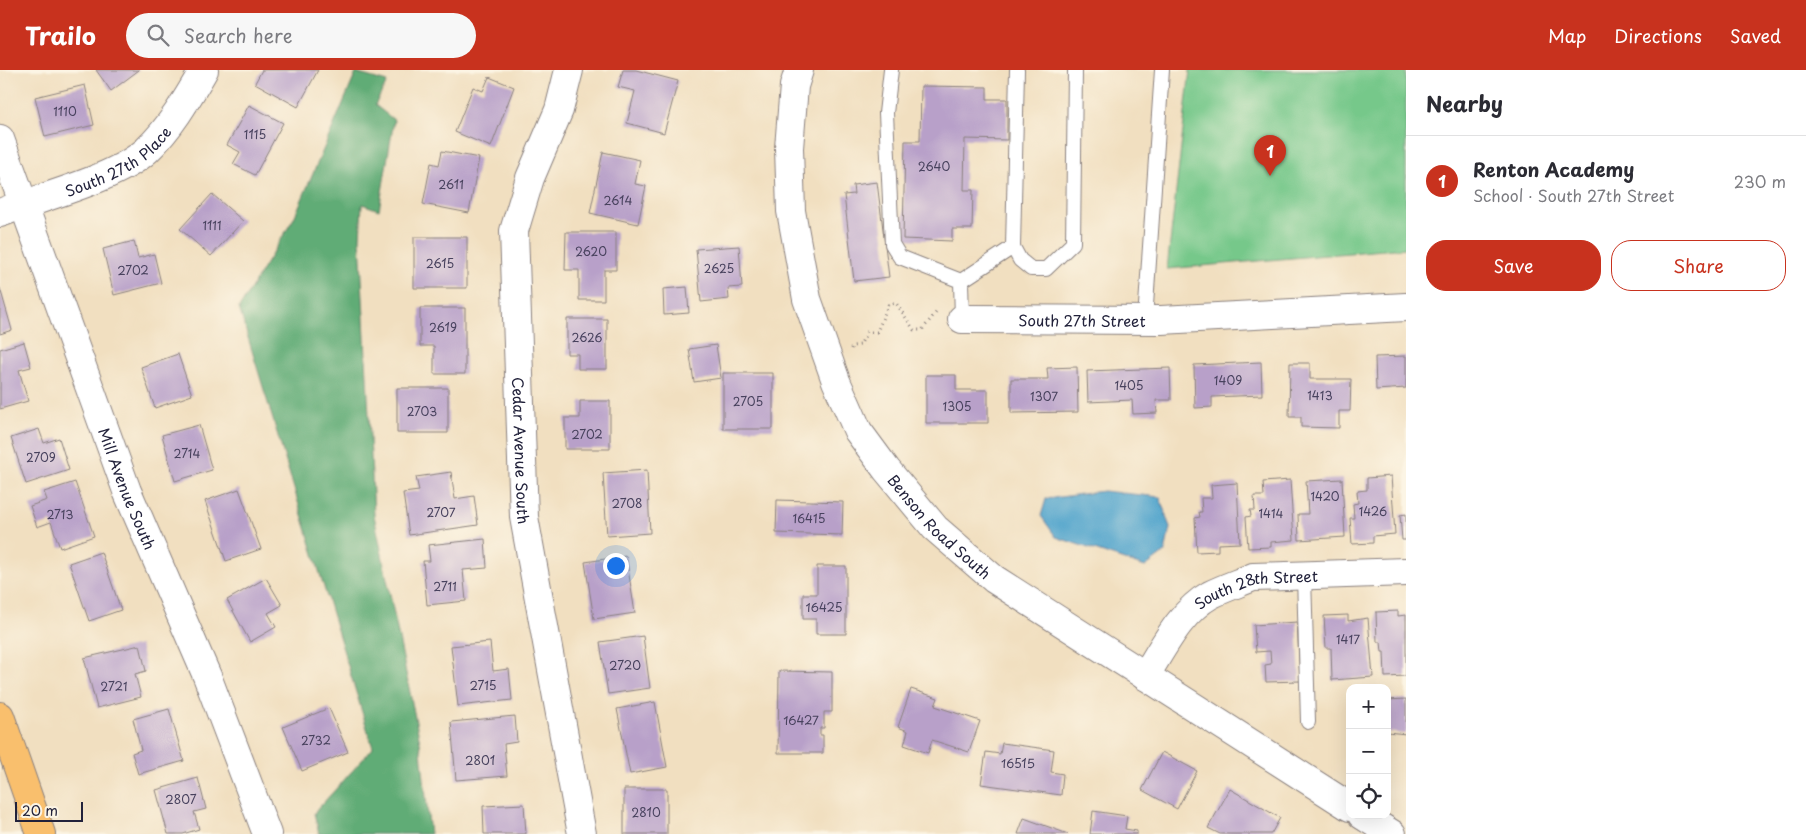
<!DOCTYPE html>
<html lang="en">
<head>
<meta charset="utf-8">
<style>
	:root { --surface:#fff; --page:#f7f7f7; --text:#2b2b33; --muted:#7c7c81; --line:#e1e1e2; --accent:#c8321e }
	body { margin:0; font-family:"Playpen Sans",sans-serif; background:var(--page); color:var(--text) }
	.controls { position:absolute; right:15px; bottom:15px; display:grid; overflow:hidden; border-radius:10px; box-shadow:0 5px 20px #0002 }
	.controls button { width:45px; height:45px; display:grid; place-items:center; padding:0; border:0; border-bottom:1px solid var(--line); background:var(--surface); color:var(--text); font:25px sans-serif }
	.scale { position:absolute; left:15px; bottom:12px; width:68px; box-sizing:border-box; padding-left:5px; border:2px solid #22223b; border-top:0; font-size:14px; line-height:18px; white-space:nowrap; color:#22223b; -webkit-text-stroke:4px #fcf5e5; paint-order:stroke }
	.you { position:absolute; left:615px; top:495px; width:18px; height:18px; margin:-12px; border:4px solid #fff; border-radius:50%; background:#1a73e8; box-shadow:0 0 0 8px #1a73e833 }
	.badge { display:grid; place-items:center; width:32px; height:32px; border-radius:50%; background:var(--accent); color:#fff; font-size:16px; font-weight:700 }
	.pin { position:absolute; translate:-50% -41px; filter:drop-shadow(0 1px 2px #0008) }
	.pin::after { content:''; position:absolute; top:26px; width:18px; height:15px; background:inherit; clip-path:polygon(0 0,100% 0,50% 100%) }
	.list { margin:0; padding:0; list-style:none }
	h2 { display:flex; justify-content:space-between; align-items:center; height:65px; margin:0; padding:0 20px; font-size:21px }
	h2 small { font-size:16px; font-weight:400; color:var(--muted) }
	.list li { display:grid; grid-template-columns:32px 1fr auto; gap:15px; align-items:center; box-sizing:border-box; height:90px; padding:0 20px; border-top:1px solid var(--line) }
	.list b { display:block; font-size:19px; white-space:nowrap }
	.list p { margin:0; font-size:16px; white-space:nowrap; color:var(--muted) }
	.list em { font-size:16px; font-style:normal; color:var(--muted) }
	.actions { display:flex; gap:10px; padding:15px 20px }
	.actions a { flex:1; padding:11px 0; border:1px solid var(--accent); border-radius:20px; text-align:center; font-size:18px; color:var(--accent) }
	.actions .main { background:var(--accent); color:#fff }
	.icon { flex:none; width:28px; height:28px; fill:none; stroke:currentColor; stroke-width:2; stroke-linecap:round; stroke-linejoin:round }
	.map { position:relative; flex:none; width:1406px; height:764px; overflow:hidden }
	header { display:flex; align-items:center; gap:30px; box-sizing:border-box; height:70px; padding:0 25px; background:var(--accent); color:#fff }
	header strong { font-size:24px }
	nav { display:flex; gap:28px; margin-inline-start:auto; font-size:18px }
	.search { width:350px; height:45px; background:var(--page); display:flex; align-items:center; gap:12px; box-sizing:border-box; padding:0 18px; border-radius:28px; color:var(--muted); font-size:19px }
	main { display:flex }
	aside { flex:1; background:var(--surface) }
	.map>svg:first-child { display:block }
	.green { fill:#76c88a; stroke:#4c7562 }
	.forest { fill:#60ac76; stroke:#416758 }
	.water { fill:#51a4cc; stroke:#3a6384 }
	.building { fill:#b8a0c9 }
	.lines { fill:none; stroke-linecap:round; stroke-linejoin:round }
	.service-casing { stroke:#8a807e; stroke-width:16 }
	.minor-casing { stroke:#8a807e; stroke-width:30 }
	.tertiary-casing { stroke:#8a807e; stroke-width:30 }
	.primary-casing { stroke:#8a807e; stroke-width:30 }
	.path { stroke:#8a807e; stroke-width:3; stroke-dasharray:1 4; stroke-linecap:butt }
	.service { stroke:#fff; stroke-width:14 }
	.minor { stroke:#fff; stroke-width:28 }
	.tertiary { stroke:#fff; stroke-width:28 }
	.primary { stroke:#f9bf6d; stroke-width:28 }
	.labels { text-anchor:middle; dominant-baseline:central; stroke-width:4.5; stroke-linejoin:round; paint-order:stroke }
	.number-label { font-size:12px; fill:#48425e }
	.street-label { font-size:15px; fill:#22223b; stroke:#fcf5e5 }
</style>
</head>
<body>
<header>
<strong>Trailo</strong>
<div class="search"><svg class="icon" aria-label="search" viewBox="0 0 24 24"><circle cx="10" cy="10" r="6"/><path d="M15 15l6 6"/></svg>Search here</div>
<nav><a>Map</a><a>Directions</a><a>Saved</a></nav>
</header>
<main>
<div class="map">
<svg width="1406" height="764" viewBox="0 0 1406 764">
	<rect width="100%" height="100%" fill="#fcf5e5"/>
	<filter id="ink" filterUnits="userSpaceOnUse"><feTurbulence type="fractalNoise" baseFrequency=".02" numOctaves="2"/><feDisplacementMap in="SourceGraphic" scale="10" xChannelSelector="R" yChannelSelector="G"/><feConvolveMatrix kernelMatrix="1 2 1 2 8 2 1 2 1" color-interpolation-filters="sRGB"/></filter>
	<filter id="wash" filterUnits="userSpaceOnUse"><feTurbulence type="fractalNoise" baseFrequency=".0096" numOctaves="4" result="noise"/><feDisplacementMap in="SourceGraphic" scale="20" xChannelSelector="R" yChannelSelector="G"/><feGaussianBlur stdDeviation="1.12" result="paint"/><feColorMatrix in="noise" values="0 0 0 0 0 0 0 0 0 0 0 0 0 0 0 0 0 1.4 0 .05"/><feComposite in="paint" operator="in"/></filter>
	<g filter="url(#wash)">
		<rect width="100%" height="100%" fill="#f1dfc0"/>
		<!-- green -->
		<path class="green" d="M1190,0H1406V178L1167,199Z"/>
		<!-- forest -->
		<path class="forest" d="M356,3L387,12L375,35L394,50L379,140L362,134L360,169L374,445L420,672L430,764H319L314,743L373,678L239,238L294,148Z"/>
		<!-- water -->
		<path class="water" d="M1103,421L1160,427L1170,458L1165,482L1145,497L1056,467L1041,446L1046,429Z"/>
		<g id="blocks">
			<!-- building -->
			<path class="building" d="M96,0H139L111,21Z
				M262,0H318L298,37L255,13Z
				M623,0H636L678,11L664,63L627,53L635,21L618,17Z
				M489,7L514,17L491,77L455,62L473,17L483,21Z
				M85,15L94,55L45,67L35,27Z
				M921,16L987,17V29H1007V70L965,69L964,120H973L972,159H952V171L903,169L905,71H920Z
				M249,35L283,53L255,105L233,94L240,82L227,75Z
				M442,81L479,88L469,143L423,134L431,93L439,95Z
				M603,82L640,90L635,114L646,116L638,154L590,143Z
				M877,112L889,207L854,211L844,125L854,124L853,115Z
				M212,124L243,151L211,186L180,159Z
				M566,162H616V200H604V230H579V200H565Z
				M414,167H467V218H414Z
				M134,171L138,188L154,184L161,213L114,225L103,179Z
				M739,176L742,217L728,218L729,229L701,232L696,179Z
				M687,217L689,243L664,245L663,219Z
				M0,218L12,260L0,264Z
				M420,238H465V304H434V276H420Z
				M567,249H607V299H578V284H567Z
				M24,272L31,297L19,300L28,331L0,339V279Z
				M716,275L721,308L694,312L689,279Z
				M178,284L192,325L155,338L141,297Z
				M1406,286V318L1376,320L1375,287Z
				M1261,292L1262,325L1212,327V337L1195,338L1194,295Z
				M1290,293H1310V309H1351L1350,341H1339V358L1301,357V347H1289Z
				M1077,297L1078,342L1011,343V309H1048L1047,298Z
				M1170,298L1171,330H1156L1157,343L1133,344L1132,330L1088,332L1087,301Z
				M723,303H773V359H723Z
				M926,305H956V320H988V353H926Z
				M397,318H448V363H397Z
				M580,331H610V379H565V348H580Z
				M199,355L212,400L175,411L162,365Z
				M39,359L44,373L59,368L69,400L26,414L11,368Z
				M647,400L650,463L607,466L603,403Z
				M451,402L455,429L474,426L478,455L409,465L403,423L419,421L416,407Z
				M1391,406L1395,464L1373,466V473L1352,474L1350,448H1354L1353,434L1358,433L1357,421L1367,420V408Z
				M1342,409L1345,467L1299,470L1298,444H1308L1306,411Z
				M1290,410L1294,470L1271,472V477L1248,478L1246,447L1251,446L1250,440H1255L1254,426H1264L1263,412Z
				M75,412L94,466L60,478L51,452L37,457L30,436L47,430L44,422Z
				M1237,413L1240,473L1218,474V481L1197,482L1195,448L1200,447L1199,442H1202L1201,428H1212L1211,415Z
				M239,419L261,479L226,491L205,431Z
				M777,430L843,432L842,465L776,463Z
				M1406,444V470H1402L1400,445Z
				M485,469L487,498L463,500L466,531L427,535L423,491H430L428,475Z
				M101,482L121,540L89,551L69,493Z
				M626,486L635,543L594,549L585,492Z
				M817,496H846V564H816V549H803V524H817Z
				M266,508L282,535L268,543L276,557L250,572L227,530Z
				M1398,541V546L1406,545V606L1385,607L1384,582H1382L1381,572H1377L1376,542Z
				M1348,545V551L1368,548L1373,607L1332,610L1331,578H1326L1324,546Z
				M1297,552L1300,611L1266,612L1265,595L1271,594L1270,581L1256,582L1254,555Z
				M643,566L650,618L608,624L600,572Z
				M490,572L493,601L509,599L512,630L458,636L451,576Z
				M140,575L146,601L135,604L141,627L97,638L84,588Z
				M779,601L832,602V642H824V658H820V665H823V683H778Z
				M911,619L938,628L935,636L980,651L969,682L932,670L928,683L904,675L908,661L898,657Z
				M1406,629V664L1387,662V630Z
				M655,632L667,697L630,704L617,639Z
				M329,638L348,682L302,701L283,657Z
				M169,639L184,691L138,704L132,683L141,680L133,649Z
				M515,646L517,672L504,674L507,706L456,710L451,652Z
				M1002,673L1054,680L1051,702L1063,704L1061,725L981,714L986,682L1000,684Z
				M1162,682L1197,701L1177,739L1142,720Z
				M198,708L206,739L194,742L199,759L183,764H168L156,720Z
				M624,719H667V764H624Z
				M1230,719L1280,748L1271,764H1220L1208,758Z
				M524,734L526,764H484L483,736Z
				M1093,741L1127,746L1125,759L1137,761V764H1090Z
				M1024,748L1068,764H1018Z"/>
		</g>
	</g>
	<g filter="url(#ink)">
		<use href="#blocks" fill-opacity="0" stroke="#8a807e" stroke-width="1"/>
		<g class="lines">
			<!-- service casing -->
			<g class="service-casing">
				<path id="service" d="M891,0L886,43L892,174L900,187L961,211
					M1017,0L1013,177L1020,190L1031,199H1046L1073,173L1075,0
					M961,211L1013,177
					M961,211L962,249
					M1145,250L1162,0
					M1304,505L1308,652"/>
			</g>
			<!-- minor casing -->
			<g class="minor-casing">
				<g id="minor">
					<path id="s1" d="M569,0L559,40L530,108L514,161L524,447L582,764"/>
					<path id="s2" d="M0,69L127,421L207,606L267,764"/>
					<path id="s3" d="M0,143C41,127 116,109 147,80C171,57 187,29 204,0"/>
					<path id="s4" d="M962,249L1161,250L1406,237"/>
					<path id="s5" d="M1145,606C1163,578 1180,542 1210,525C1224,518 1239,513 1253,507L1406,502"/>
				</g>
			</g>
			<!-- tertiary casing -->
			<g class="tertiary-casing">
				<g id="tertiary">
					<path id="s6" d="M799,0L794,16L789,78L791,141L807,229L836,311L858,361L886,399L935,458L994,509L1350,737"/>
					<path d="M1362,745L1392,764"/>
				</g>
			</g>
			<!-- primary casing -->
			<g class="primary-casing">
				<path id="primary" d="M0,646L41,764"/>
			</g>
			<!-- path -->
			<path class="path" d="M851,279L852,276L860,275L867,262H877L888,235L896,233L914,260H922L938,240"/>
			<!-- service -->
			<use href="#service" class="service"/>
			<!-- minor -->
			<use href="#minor" class="minor"/>
			<!-- tertiary -->
			<use href="#tertiary" class="tertiary"/>
			<!-- primary -->
			<use href="#primary" class="primary"/>
		</g>
	</g>
	<g class="labels">
		<!-- number labels -->
		<g class="number-label">
			<text x="65" y="41">1110</text>
			<text x="255" y="64">1115</text>
			<text x="934" y="96">2640</text>
			<text x="451" y="114">2611</text>
			<text x="618" y="130">2614</text>
			<text x="212" y="155">1111</text>
			<text x="591" y="181">2620</text>
			<text x="440" y="193">2615</text>
			<text x="719" y="198">2625</text>
			<text x="133" y="200">2702</text>
			<text x="443" y="257">2619</text>
			<text x="587" y="267">2626</text>
			<text x="1228" y="310">1409</text>
			<text x="1129" y="315">1405</text>
			<text x="1320" y="325">1413</text>
			<text x="1044" y="326">1307</text>
			<text x="748" y="331">2705</text>
			<text x="957" y="336">1305</text>
			<text x="422" y="341">2703</text>
			<text x="587" y="364">2702</text>
			<text x="187" y="383">2714</text>
			<text x="41" y="387">2709</text>
			<text x="1325" y="426">1420</text>
			<text x="627" y="433">2708</text>
			<text x="1373" y="441">1426</text>
			<text x="441" y="442">2707</text>
			<text x="1271" y="443">1414</text>
			<text x="60" y="444">2713</text>
			<text x="809" y="448">16415</text>
			<text x="445" y="516">2711</text>
			<text x="824" y="537">16425</text>
			<text x="1348" y="569">1417</text>
			<text x="625" y="595">2720</text>
			<text x="483" y="615">2715</text>
			<text x="114" y="616">2721</text>
			<text x="801" y="650">16427</text>
			<text x="316" y="670">2732</text>
			<text x="480" y="690">2801</text>
			<text x="1018" y="693">16515</text>
			<text x="181" y="729">2807</text>
			<text x="646" y="742">2810</text>
		</g>
		<!-- street labels -->
		<g class="street-label">
			<text stroke="none"><textPath href="#s3" startOffset="130">South 27th Place</textPath></text>
			<text stroke="none"><textPath href="#s4" startOffset="120">South 27th Street</textPath></text>
			<text stroke="none"><textPath href="#s1" startOffset="390">Cedar Avenue South</textPath></text>
			<text stroke="none"><textPath href="#s2" startOffset="372">Mill Avenue South</textPath></text>
			<text stroke="none"><textPath href="#s6" startOffset="499">Benson Road South</textPath></text>
			<text stroke="none"><textPath href="#s5" startOffset="152">South 28th Street</textPath></text>
		</g>
	</g>
</svg>
<div class="controls">
<button>+</button>
<button>−</button>
<button><svg class="icon" aria-label="locate" viewBox="0 0 24 24"><circle cx="12" cy="12" r="6"/><path d="M12 2v4M12 18v4M2 12h4M18 12h4"/></svg></button>
</div>
<div class="scale">20 m</div>
<div class="you"></div>
<div class="pin badge" style="left:1270px;top:106px">1</div>
</div>
<aside>
<h2>Nearby<small></small></h2>
<ul class="list">
<li><span class="badge">1</span><div><b>Renton Academy</b><p>School · South 27th Street</p></div><em>230 m</em></li>
</ul>
<div class="actions"><a class="main">Save</a><a>Share</a></div>
</aside>
</main>
</body>
</html>
